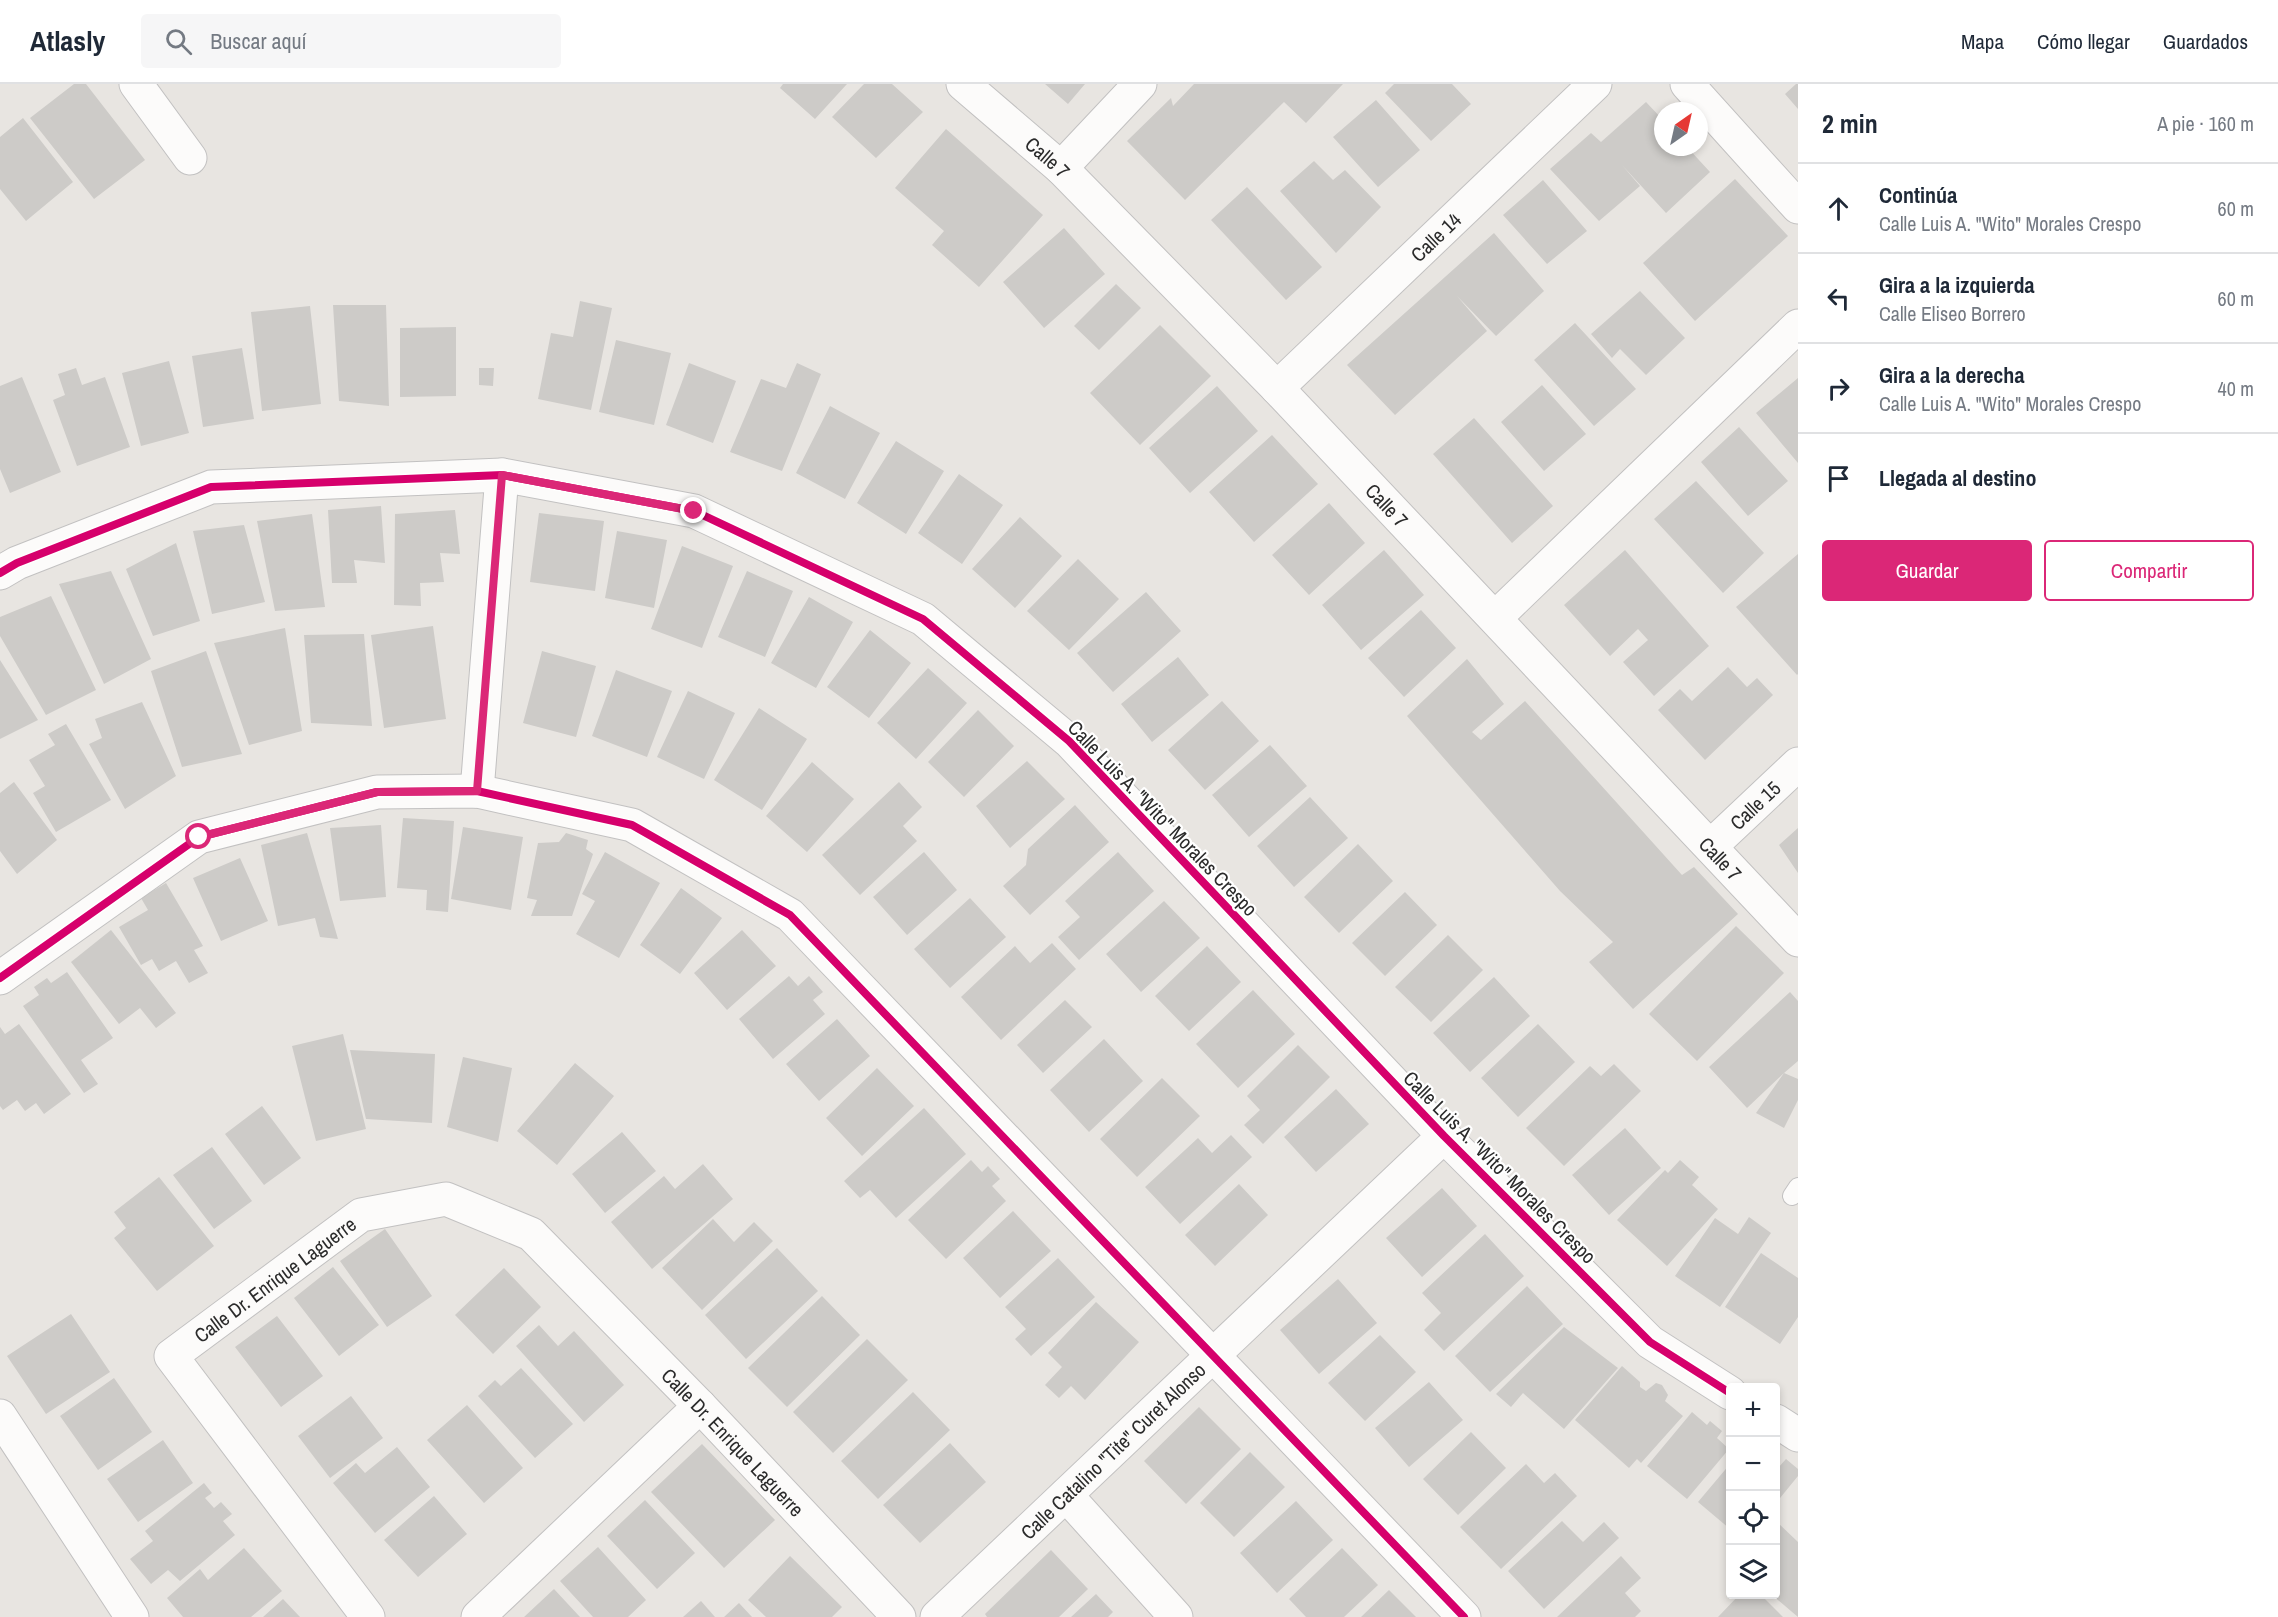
<!DOCTYPE html>
<html lang="es">
<head>
<meta charset="utf-8">
<style>
	:root { --surface:#fff; --page:#f6f6f7; --text:#1f2937; --muted:#747a83; --line:#e0e1e3; --accent:#db2777 }
	body { margin:0; font-family:"Archivo Narrow",sans-serif; background:var(--page); color:var(--text) }
	.controls { position:absolute; right:18px; bottom:18px; display:grid; overflow:hidden; border-radius:6px; box-shadow:0 3px 9px #0003 }
	.controls button { width:54px; height:54px; display:grid; place-items:center; padding:0; border:0; border-bottom:2px solid var(--line); background:var(--surface); color:var(--text); font:30px sans-serif }
	.compass { position:absolute; left:1654px; top:18px; width:54px; height:54px; border-radius:50%; background:var(--surface); box-shadow:0 3px 9px #0003; rotate:34deg }
	.stop { position:absolute; width:18px; height:18px; margin:-14px; border:4px solid #db2777; border-radius:50%; background:#fff }
	.stop.end { background:#db2777; border-color:#fff; box-shadow:0 2px 6px #0008 }
	.list { margin:0; padding:0; list-style:none }
	h2 { display:flex; justify-content:space-between; align-items:center; height:78px; margin:0; padding:0 24px; font-size:26px }
	h2 small { font-size:20px; font-weight:400; color:var(--muted) }
	.list li { display:grid; grid-template-columns:39px 1fr auto; gap:18px; align-items:center; box-sizing:border-box; height:90px; padding:0 24px; border-top:2px solid var(--line) }
	.list b { display:block; font-size:22px; white-space:nowrap }
	.list p { margin:0; font-size:20px; white-space:nowrap; color:var(--muted) }
	.list em { font-size:20px; font-style:normal; color:var(--muted) }
	.actions { display:flex; gap:12px; padding:18px 24px }
	.actions a { flex:1; padding:14px 0; border:2px solid var(--accent); border-radius:6px; text-align:center; font-size:21px; color:var(--accent) }
	.actions .main { background:var(--accent); color:#fff }
	.icon { flex:none; width:33px; height:33px; fill:none; stroke:currentColor; stroke-width:2; stroke-linecap:round; stroke-linejoin:round }
	.map { position:relative; flex:none; width:1798px; height:1533px; overflow:hidden }
	header { display:flex; align-items:center; gap:36px; box-sizing:border-box; height:84px; padding:0 30px; background:var(--surface); border-bottom:2px solid var(--line) }
	header strong { font-size:28px }
	nav { display:flex; gap:33px; margin-inline-start:auto; font-size:21px }
	.search { width:420px; height:54px; background:var(--page); display:flex; align-items:center; gap:15px; box-sizing:border-box; padding:0 21px; border-radius:6px; color:var(--muted); font-size:22px }
	main { display:flex }
	aside { flex:1; background:var(--surface) }
	.map>svg:first-child { display:block }
	.building { fill:#cdcbc8 }
	.lines { fill:none; stroke-linecap:round; stroke-linejoin:round }
	.service-casing { stroke:#c2c1c1; stroke-width:20 }
	.minor-casing { stroke:#c2c1c1; stroke-width:35 }
	.tertiary-casing { stroke:#c2c1c1; stroke-width:35 }
	.service { stroke:#fcfbfa; stroke-width:18 }
	.minor { stroke:#fcfbfa; stroke-width:33 }
	.tertiary { stroke:#fcfbfa; stroke-width:33 }
	.cycleway-casing { stroke:#fff; stroke-width:11 }
	.cycleway { stroke:#d6006c; stroke-width:8 }
	.route { stroke:#db2777; stroke-width:8 }
	.labels { text-anchor:middle; dominant-baseline:central; stroke-width:4.5; stroke-linejoin:round; paint-order:stroke }
	.street-label { font-size:20px; fill:#2b2b2b; stroke:#fff }
</style>
</head>
<body>
<header>
<strong>Atlasly</strong>
<div class="search"><svg class="icon" aria-label="search" viewBox="0 0 24 24"><circle cx="10" cy="10" r="6"/><path d="M15 15l6 6"/></svg>Buscar aquí</div>
<nav><a>Mapa</a><a>Cómo llegar</a><a>Guardados</a></nav>
</header>
<main>
<div class="map">
<svg width="1798" height="1533" viewBox="0 0 1798 1533">
	<rect width="100%" height="100%" fill="#e8e5e1"/>
	<!-- building -->
	<path class="building" d="M74,0H86L145,76L94,115L30,34Z
		M783,0H847L815,35L780,4Z
		M864,0H892L923,28L876,74L832,33Z
		M1045,0H1085L1068,20Z
		M1194,0H1343L1306,39L1284,18L1185,116L1127,57L1171,14L1173,22Z
		M1394,0H1452L1471,20L1431,57L1385,9Z
		M1796,0H1798V25L1785,10Z
		M1376,16L1420,66L1378,103L1333,53Z
		M1646,18L1663,36V63H1687L1710,88L1666,129L1622,81L1640,102L1599,137L1550,85L1591,49L1601,58Z
		M23,34L73,98L26,137L0,105V53Z
		M946,45L1043,131L979,203L932,161L944,147L895,104Z
		M1314,77L1333,96L1345,86L1381,123L1336,169L1280,107Z
		M1735,95L1788,152L1695,237L1643,179Z
		M1543,96L1587,147L1547,180L1503,131Z
		M1247,103L1322,183L1286,216L1211,136Z
		M1064,144L1105,190L1044,244L1003,198Z
		M1494,149L1544,207L1496,252L1457,212L1487,247L1395,331L1347,281Z
		M1116,200L1141,224L1099,266L1074,242Z
		M1640,207L1685,254L1646,291L1620,265L1612,274L1591,250Z
		M580,217L612,224L591,326L538,315L551,249L573,253Z
		M333,221H386L389,322L339,317Z
		M310,222L321,320L262,327L251,228Z
		M1575,239L1636,305L1594,342L1534,276Z
		M1160,241L1211,292L1140,361L1090,309Z
		M456,243V312L400,313V244Z
		M616,256L671,269L654,341L599,328Z
		M242,264L254,335L203,343L192,272Z
		M169,277L189,349L141,362L122,289Z
		M689,279L736,297L713,359L666,341Z
		M797,279L821,290L782,387L730,368L761,295L786,304Z
		M76,284L82,301L105,293L130,363L77,382L53,316L65,311L58,290Z
		M479,284H494L493,302L479,301Z
		M22,293L61,388L10,409L0,385V302Z
		M1798,294V379L1756,329Z
		M1542,301L1586,350L1544,387L1501,338Z
		M1217,302L1258,347L1190,409L1149,364Z
		M830,322L880,349L845,415L796,389Z
		M1474,334L1553,422L1512,459L1433,370Z
		M1739,343L1788,397L1748,432L1701,378Z
		M1272,351L1318,400L1254,458L1209,408Z
		M896,357L944,387L906,450L857,419Z
		M959,390L1003,421L962,480L918,449Z
		M1696,397L1764,469L1723,509L1654,435Z
		M1329,419L1365,459L1309,511L1272,471Z
		M381,422L385,479L354,476L357,499H332L328,426Z
		M455,426L460,470L440,469L444,498L420,499L421,522L394,521L395,430Z
		M539,429L604,437L595,507L530,498Z
		M312,430L325,523L275,527L257,437Z
		M1020,433L1062,472L1015,524L972,485Z
		M244,441L265,518L212,530L193,447Z
		M617,447L667,456L654,524L605,514Z
		M176,459L200,537L153,552L126,485Z
		M682,462L733,482L702,564L651,545Z
		M1384,466L1424,511L1361,566L1322,521Z
		M1625,466L1709,562L1654,612L1623,578L1648,556L1638,545L1610,572L1564,521Z
		M1798,470V590L1797,591L1736,523Z
		M1078,475L1119,515L1069,566L1027,527Z
		M111,487L151,575L104,600L59,500Z
		M747,487L793,507L765,573L718,553Z
		M1146,508L1181,547L1113,608L1077,569Z
		M51,512L96,606L46,631L0,552V533Z
		M809,513L853,538L816,604L771,579Z
		M1421,526L1456,564L1404,613L1368,574Z
		M433,542L446,635L384,644L371,551Z
		M285,544L302,647L249,661L214,559Z
		M870,546L911,579L869,634L827,603Z
		M364,550L372,642L311,639L304,551Z
		M206,567L242,670L182,683L151,587Z
		M542,567L596,582L576,653L523,639Z
		M1178,573L1209,611L1152,658L1121,620Z
		M1467,575L1504,620L1472,648L1481,656L1525,617L1682,791L1694,783L1738,830L1633,925L1589,878L1613,858L1560,807L1407,632Z
		M0,576L38,636L0,655Z
		M1728,583L1747,603L1757,594L1773,611L1705,676L1658,626L1680,605L1692,617Z
		M928,584L967,619L916,675L877,639Z
		M616,586L672,607L647,673L592,652Z
		M688,607L735,629L704,695L657,673Z
		M1222,617L1259,657L1205,706L1168,666Z
		M142,618L176,692L125,725L89,660L102,654L95,635Z
		M759,624L807,655L762,726L714,696Z
		M978,626L1014,662L964,713L928,678Z
		M66,640L111,716L56,748L33,709L45,702L29,676L55,661L48,650Z
		M1270,661L1307,702L1249,753L1212,711Z
		M1027,677L1065,715L1010,764L976,722Z
		M812,678L854,715L807,768L766,732Z
		M14,698L57,756L17,790L0,767V709Z
		M899,698L922,723L903,742L917,757L860,811L822,771Z
		M1310,713L1348,754L1294,803L1257,762Z
		M1075,721L1109,758L1030,831L1003,802L1026,781L1028,765Z
		M403,734L454,737L448,828L426,826L427,806L397,804Z
		M381,741L386,813L340,817L330,744Z
		M463,743L523,753L511,826L451,815Z
		M1798,744V789L1779,761Z
		M307,749L338,855L320,853L315,834L278,842L261,761Z
		M566,749L588,756L586,765L593,770L572,832H531L537,816L527,814L538,759L559,758Z
		M1358,760L1393,797L1339,849L1304,813Z
		M605,768L660,799L619,874L576,850L595,817L582,810Z
		M924,768L957,806L907,851L873,813Z
		M1118,768L1154,807L1079,876L1058,853L1080,833L1065,817Z
		M240,774L268,837L221,857L193,794Z
		M166,799L203,862L194,866L208,889L189,899L176,877L159,887L152,875L141,881L119,843L148,826L141,814Z
		M681,804L722,834L680,890L640,861Z
		M1405,808L1437,841L1385,892L1352,859Z
		M970,814L1006,853L950,904L914,865Z
		M1164,817L1200,854L1141,908L1106,870Z
		M1736,842L1784,889L1697,977L1649,930Z
		M111,846L176,929L156,944L140,924L119,940L71,878Z
		M742,846L776,882L727,926L694,889Z
		M1448,851L1483,886L1431,938L1395,903Z
		M1052,859L1076,885L1001,956L961,913L1015,862L1030,879Z
		M1207,862L1241,898L1189,947L1155,912Z
		M67,888L113,954L81,976L98,1000L84,1009L23,922L39,911L34,903L47,894L51,899Z
		M789,892L798,902L809,892L823,908L813,916L825,930L773,975L739,935Z
		M1494,893L1530,932L1470,988L1433,949Z
		M1253,906L1295,950L1238,1004L1196,960Z
		M1790,908L1798,917V977L1784,989L1798,995V1016L1784,1044L1756,1029L1784,989L1747,1024L1709,983Z
		M1065,916L1092,943L1043,989L1017,961Z
		M837,935L870,972L819,1017L786,980Z
		M19,940L71,1010L44,1030L36,1019L25,1027L17,1016L3,1026L0,1022V943L5,950Z
		M1538,940L1575,978L1518,1033L1481,994Z
		M343,950L366,1045L316,1057L292,962Z
		M1104,955L1143,997L1089,1048L1050,1006Z
		M1298,961L1330,993L1263,1060L1244,1041L1260,1026L1247,1012Z
		M350,966L435,970L432,1039L366,1035Z
		M463,973L512,984L498,1058L447,1043Z
		M575,979L614,1012L557,1081L517,1047Z
		M1614,980L1641,1007L1564,1082L1526,1044L1590,982L1601,992Z
		M877,984L914,1022L862,1072L826,1034Z
		M1162,994L1200,1032L1137,1093L1100,1055Z
		M1336,1005L1369,1040L1316,1088L1284,1053Z
		M262,1022L301,1074L264,1101L225,1050Z
		M924,1024L966,1070L896,1134L870,1106L860,1114L844,1097Z
		M1625,1044L1661,1084L1609,1131L1572,1091Z
		M622,1048L656,1087L605,1129L572,1090Z
		M1231,1051L1252,1073L1180,1140L1145,1103L1198,1054L1212,1069Z
		M212,1063L252,1117L214,1145L173,1091Z
		M971,1076L982,1088L988,1082L1000,1095L992,1102L1006,1117L946,1175L908,1136Z
		M1680,1076L1699,1093L1692,1101L1718,1125L1667,1182L1617,1136L1665,1086L1668,1089Z
		M703,1080L733,1115L652,1185L611,1138L664,1092L675,1105Z
		M159,1093L214,1162L157,1207L114,1154L126,1144L114,1128Z
		M1239,1100L1268,1131L1215,1182L1185,1151Z
		M1442,1104L1477,1142L1422,1193L1386,1154Z
		M1013,1127L1051,1167L1000,1214L963,1174Z
		M1749,1133L1771,1149L1720,1223L1675,1192L1715,1134L1738,1150Z
		M713,1135L734,1158L754,1138L773,1157L702,1226L662,1184Z
		M385,1145L432,1212L387,1243L340,1177Z
		M1485,1150L1524,1192L1444,1267L1424,1246L1441,1229L1422,1209Z
		M777,1164L818,1207L746,1275L705,1231Z
		M1761,1169L1798,1194V1233L1780,1260L1725,1223Z
		M1058,1174L1095,1213L1031,1272L1015,1255L1026,1245L1005,1223Z
		M333,1183L379,1241L339,1272L294,1214Z
		M504,1184L541,1223L493,1270L455,1231Z
		M1338,1195L1377,1239L1319,1290L1280,1246Z
		M1527,1202L1563,1240L1490,1308L1455,1272Z
		M822,1212L860,1251L787,1323L748,1284Z
		M1096,1218L1139,1258L1085,1316L1071,1302L1059,1314L1045,1301L1062,1283L1048,1269Z
		M71,1230L110,1288L46,1330L7,1272Z
		M277,1232L323,1292L281,1323L235,1263Z
		M539,1241L558,1262L574,1247L624,1301L584,1338L516,1262Z
		M1564,1243L1618,1284L1564,1345L1523,1309L1511,1323L1496,1310Z
		M1380,1251L1416,1288L1365,1337L1328,1299Z
		M867,1255L908,1296L833,1369L793,1328Z
		M1622,1282L1640,1298V1303L1646,1307L1656,1299L1662,1301L1668,1311L1665,1317L1683,1332L1641,1379L1637,1375L1629,1384L1575,1336Z
		M521,1284L573,1340L535,1374L478,1312L495,1296L501,1302Z
		M114,1294L152,1348L98,1386L60,1332Z
		M1429,1298L1463,1336L1409,1383L1375,1344Z
		M913,1308L950,1346L878,1415L841,1377Z
		M351,1312L383,1354L330,1394L298,1352Z
		M467,1321L523,1384L484,1419L427,1356Z
		M1199,1323L1241,1365L1186,1420L1144,1377Z
		M1692,1328L1707,1341L1710,1337L1722,1347L1717,1354L1729,1365L1687,1415L1647,1382Z
		M1471,1348L1506,1384L1458,1431L1423,1395Z
		M163,1356L193,1399L138,1438L107,1395Z
		M950,1359L986,1398L920,1459L883,1421Z
		M702,1360L775,1436L724,1484L651,1408Z
		M397,1363L430,1403L375,1449L333,1399L356,1379L365,1389Z
		M1250,1368L1285,1403L1234,1453L1200,1419Z
		M1786,1375L1798,1385V1392L1776,1419V1382L1778,1384Z
		M1526,1380L1544,1399L1555,1389L1577,1412L1501,1485L1460,1443Z
		M1730,1380V1445L1698,1418Z
		M204,1399L212,1409L205,1414L214,1424L221,1418L232,1430L223,1437L235,1451L180,1497L168,1486L151,1500L130,1475L153,1457L145,1447Z
		M434,1412L467,1450L418,1493L384,1456Z
		M645,1416L695,1469L657,1505L607,1452Z
		M1296,1417L1333,1456L1277,1509L1240,1469Z
		M1562,1437L1583,1458L1604,1438L1619,1454L1544,1525L1508,1487Z
		M1776,1437L1798,1458V1533L1771,1510H1776Z
		M598,1463L646,1516L628,1533H593L560,1497Z
		M244,1464L282,1507L251,1533H183L167,1514L200,1485L208,1496Z
		M1342,1464L1378,1501L1344,1533H1306L1289,1515Z
		M1051,1466L1088,1505L1059,1533H987L985,1530Z
		M790,1472L842,1523L832,1533H766L748,1516Z
		M1621,1472L1641,1494L1625,1509L1641,1527L1635,1533H1557Z
		M554,1505L580,1533H524Z
		M1389,1506L1416,1533H1361Z
		M1096,1510L1113,1528L1108,1533H1071Z
		M1740,1510H1760L1783,1533H1718Z
		M283,1515L300,1533H263Z
		M701,1517L715,1533H683Z
		M739,1519L752,1533H724Z"/>
	<g class="lines">
		<!-- service casing -->
		<g class="service-casing">
			<path id="service" d="M1792,1112L1798,1103"/>
		</g>
		<!-- minor casing -->
		<g class="minor-casing">
			<g id="minor">
				<path d="M136,0L190,74"/>
				<path id="s1" d="M963,0L1061,84L1277,304L1798,856"/>
				<path d="M1687,0L1798,123"/>
				<path d="M1061,84L1140,0"/>
				<path id="s2" d="M1277,304L1595,0"/>
				<path d="M0,489L17,479L211,403L502,391L694,427L923,535L1069,657L1444,1052L1650,1258L1730,1309"/>
				<path d="M1495,534L1798,242"/>
				<path d="M477,707L502,391"/>
				<path id="s3" d="M1711,762L1798,680"/>
				<path d="M0,894L199,753L377,708L477,707L632,741L790,831L1464,1533"/>
				<path d="M1776,1337L1798,1351"/>
				<path d="M1066,1411L1176,1533"/>
				<path id="s4" d="M368,1533L171,1272L361,1131L446,1115L531,1150L700,1322L899,1533"/>
				<path d="M478,1533L700,1322"/>
				<path id="s5" d="M937,1533L1444,1052"/>
			</g>
		</g>
		<!-- tertiary casing -->
		<g class="tertiary-casing">
			<path id="tertiary" d="M0,1332L132,1533"/>
		</g>
		<!-- service -->
		<use href="#service" class="service"/>
		<!-- minor -->
		<use href="#minor" class="minor"/>
		<!-- tertiary -->
		<use href="#tertiary" class="tertiary"/>
		<!-- cycleway casing -->
		<g class="cycleway-casing">
			<path id="cycleway" d="M0,489L17,479L211,403L502,391L694,427L923,535L1069,657L1444,1052L1650,1258L1730,1309
				M0,894L199,753L377,708L477,707L632,741L790,831L1464,1533"/>
		</g>
		<!-- cycleway -->
		<use href="#cycleway" class="cycleway"/>
	</g>
	<g class="lines">
		<!-- route -->
		<path class="route" d="M199,753L377,708L477,707L502,391L694,427"/>
	</g>
	<g class="labels">
		<!-- street labels -->
		<g class="street-label">
			<text stroke="none"><textPath href="#s1" startOffset="112">Calle 7</textPath></text>
			<text stroke="none"><textPath href="#s2" startOffset="219">Calle 14</textPath></text>
			<text stroke="none"><textPath href="#s1" startOffset="598">Calle 7</textPath></text>
			<text stroke="none"><textPath href="#s3" startOffset="60">Calle 15</textPath></text>
			<text transform="translate(1163 734) rotate(46)">Calle Luis A. "Wito" Morales Crespo</text>
			<text stroke="none"><textPath href="#s1" startOffset="1084">Calle 7</textPath></text>
			<text transform="translate(1500 1083) rotate(45)">Calle Luis A. "Wito" Morales Crespo</text>
			<text stroke="none"><textPath href="#s4" startOffset="456">Calle Dr. Enrique Laguerre</textPath></text>
			<text stroke="none"><textPath href="#s4" startOffset="1032">Calle Dr. Enrique Laguerre</textPath></text>
			<text stroke="none"><textPath href="#s5" startOffset="242">Calle Catalino "Tite" Curet Alonso</textPath></text>
		</g>
	</g>
</svg>
<div class="controls">
<button>+</button>
<button>−</button>
<button><svg class="icon" aria-label="locate" viewBox="0 0 24 24"><circle cx="12" cy="12" r="6"/><path d="M12 2v4M12 18v4M2 12h4M18 12h4"/></svg></button>
<button><svg class="icon" aria-label="layers" viewBox="0 0 24 24"><path d="M12 4l9 5-9 5-9-5zM3 14l9 5 9-5"/></svg></button>
</div>
<svg class="compass" viewBox="-18 -18 36 36"><path d="M0-13l5 13h-10z" fill="#e53935"/><path d="M0 13l5-13h-10z" fill="#747a83"/></svg>
<div class="stop" style="left:199px;top:753px"></div>
<div class="stop end" style="left:694px;top:427px"></div>
</div>
<aside>
<h2>2 min<small>A pie · 160 m</small></h2>
<ul class="list">
<li><svg class="icon" aria-label="ahead" viewBox="0 0 24 24"><path d="M12 20V5M6 11l6-6 6 6"/></svg><div><b>Continúa</b><p>Calle Luis A. &quot;Wito&quot; Morales Crespo</p></div><em>60 m</em></li>
<li><svg class="icon" aria-label="left" viewBox="0 0 24 24"><path d="M17 20v-9H6M10 6l-5 5 5 5"/></svg><div><b>Gira a la izquierda</b><p>Calle Eliseo Borrero</p></div><em>60 m</em></li>
<li><svg class="icon" aria-label="right" viewBox="0 0 24 24"><path d="M7 20v-9h11M14 6l5 5-5 5"/></svg><div><b>Gira a la derecha</b><p>Calle Luis A. &quot;Wito&quot; Morales Crespo</p></div><em>40 m</em></li>
<li><svg class="icon" aria-label="arrive" viewBox="0 0 24 24"><path d="M6 21V4h12l-3 4 3 4H6"/></svg><div><b>Llegada al destino</b></div></li>
</ul>
<div class="actions"><a class="main">Guardar</a><a>Compartir</a></div>
</aside>
</main>
</body>
</html>
